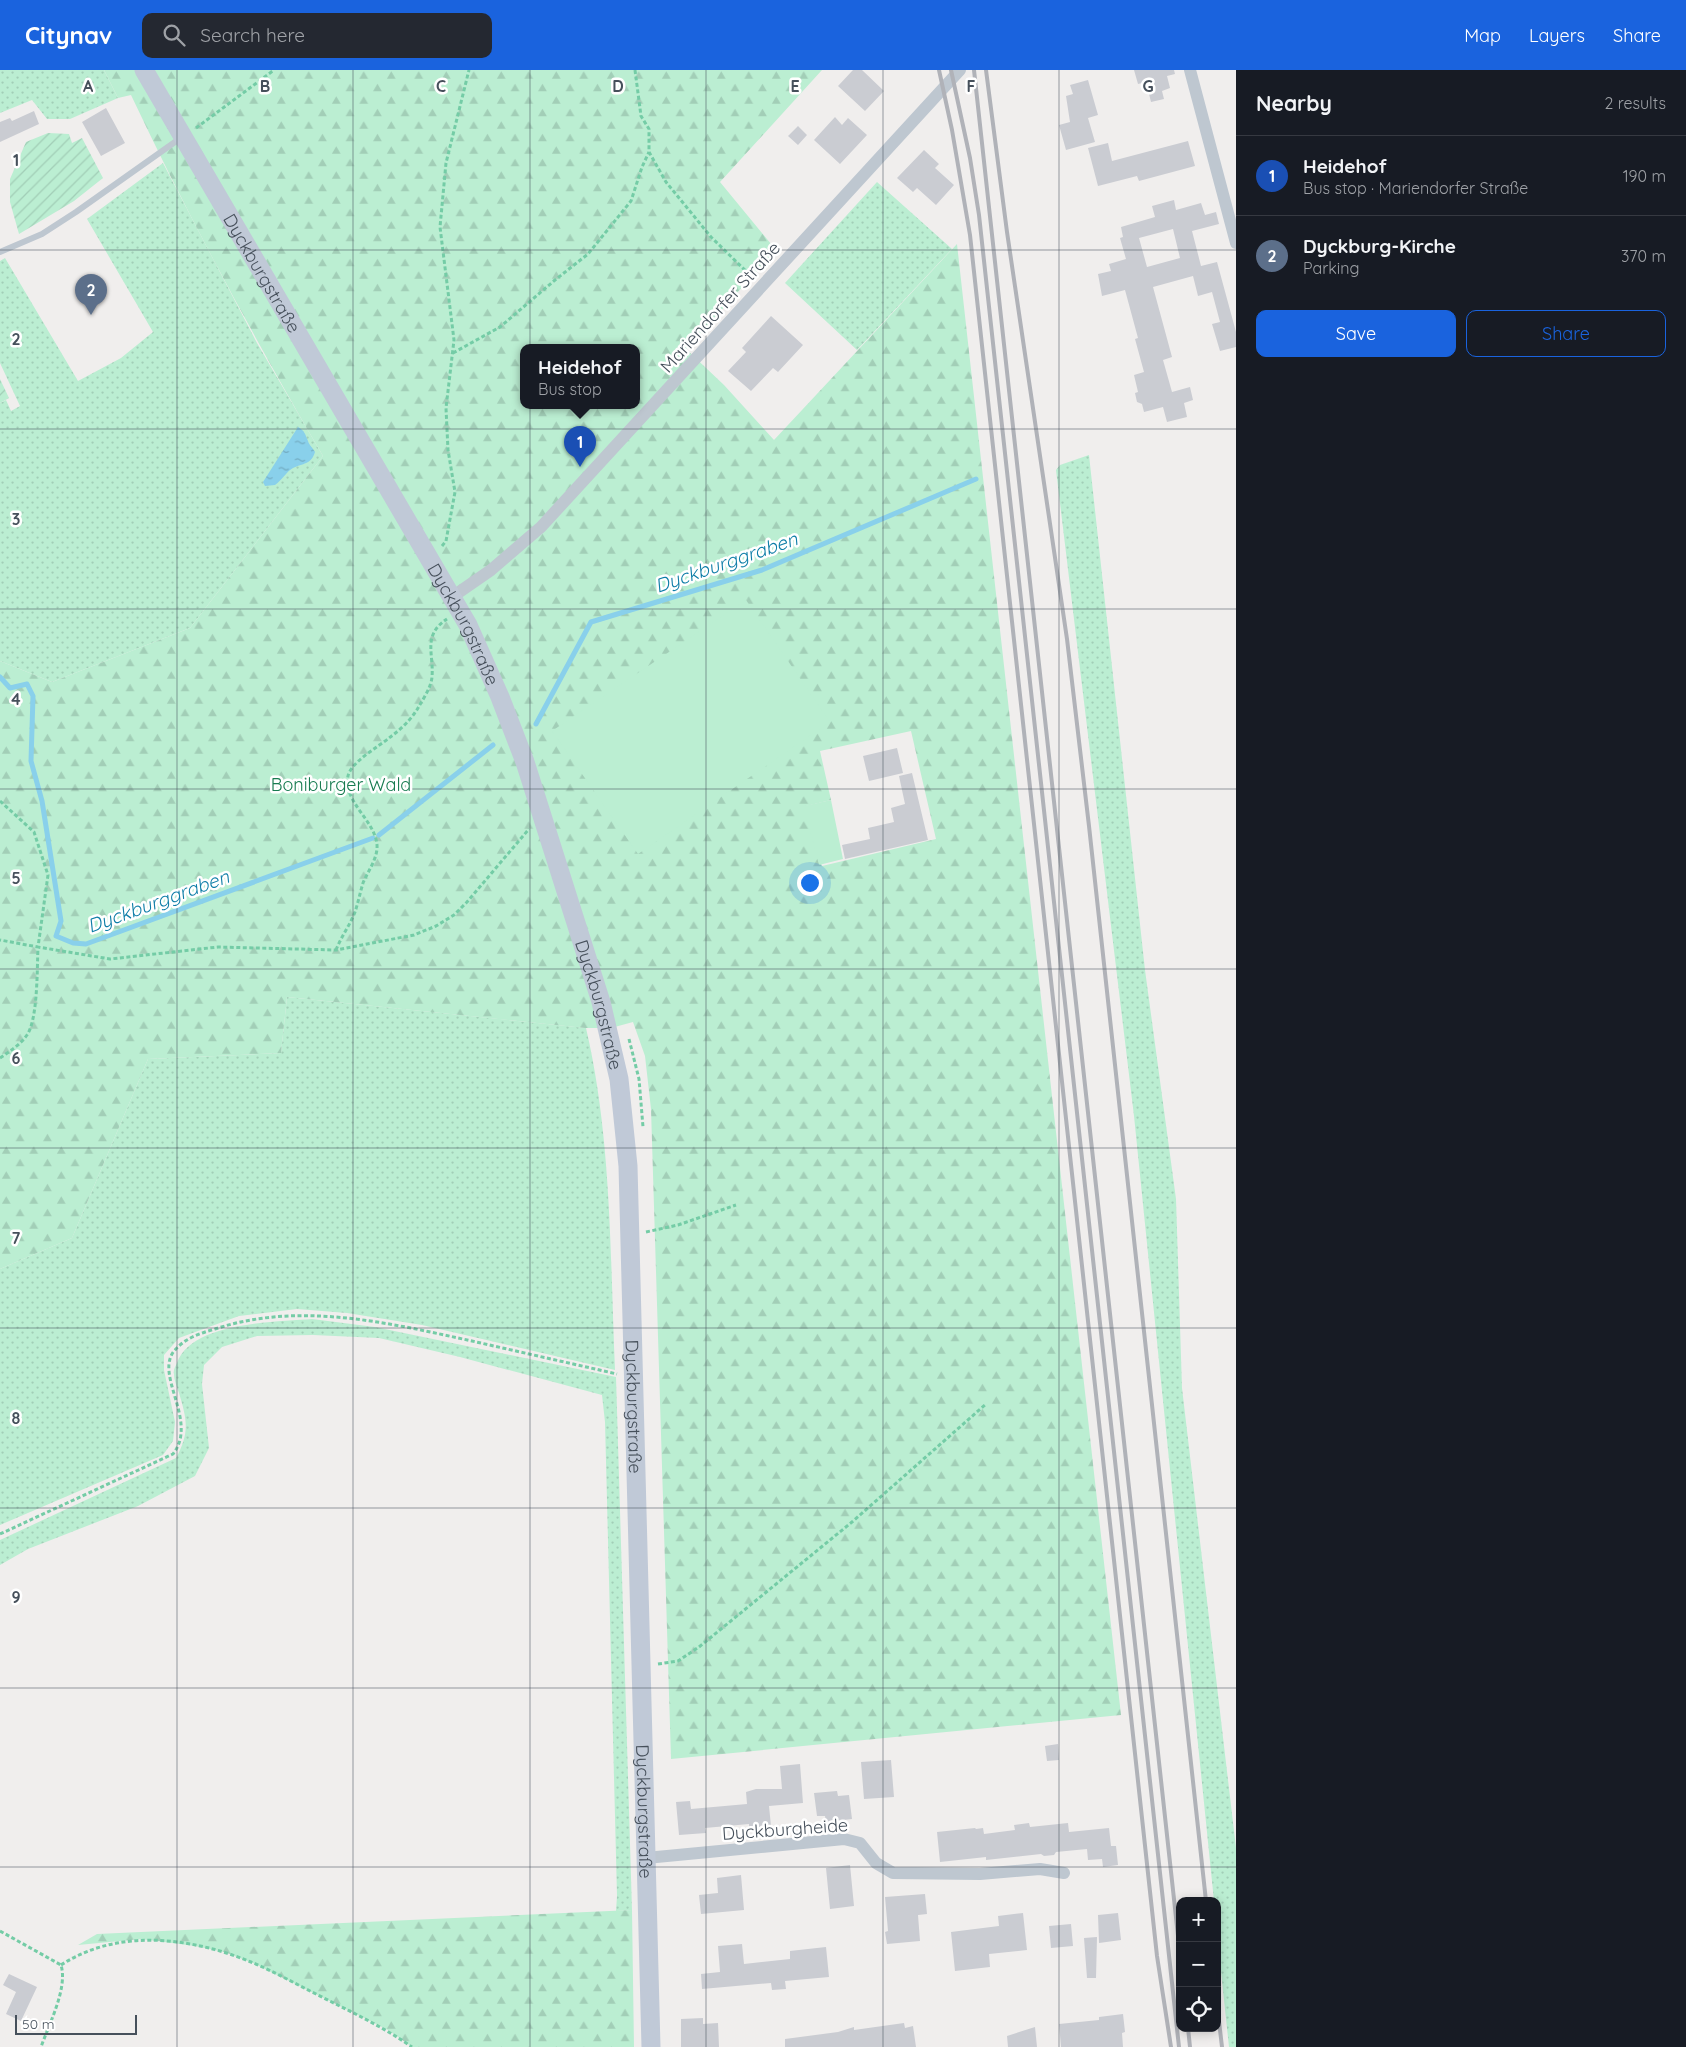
<!DOCTYPE html>
<html lang="en">
<head>
<meta charset="utf-8">
<style>
	:root { --surface:#171b24; --page:#242831; --text:#f1f3f6; --muted:#9ea1a6; --line:#363941; --accent:#1a63de }
	body { margin:0; font-family:Quicksand,sans-serif; background:var(--page); color:var(--text) }
	.controls { position:absolute; right:15px; bottom:15px; display:grid; overflow:hidden; border-radius:10px; box-shadow:0 2px 12px #0003 }
	.controls button { width:45px; height:45px; display:grid; place-items:center; padding:0; border:0; border-bottom:1px solid var(--line); background:var(--surface); color:var(--text); font:25px sans-serif }
	.scale { position:absolute; left:15px; bottom:12px; width:122px; box-sizing:border-box; padding-left:5px; border:2px solid #46505b; border-top:0; font-size:14px; line-height:18px; white-space:nowrap; color:#46505b; -webkit-text-stroke:4px #fff; paint-order:stroke }
	.you { position:absolute; left:809px; top:812px; width:18px; height:18px; margin:-12px; border:4px solid #fff; border-radius:50%; background:#1a73e8; box-shadow:0 0 0 8px #1a73e833 }
	.badge { display:grid; place-items:center; width:32px; height:32px; border-radius:50%; background:var(--accent); color:#fff; font-size:16px; font-weight:700 }
	.pin { position:absolute; translate:-50% -41px; filter:drop-shadow(0 1px 2px #0008) }
	.pin::after { content:''; position:absolute; top:26px; width:18px; height:15px; background:inherit; clip-path:polygon(0 0,100% 0,50% 100%) }
	.popup { position:absolute; left:520px; top:274px; width:120px; height:65px; box-sizing:border-box; display:grid; place-content:center; border-radius:10px; background:var(--surface); filter:drop-shadow(0 1px 4px #0005); font-size:16px; white-space:nowrap; color:var(--muted) }
	.popup b { font-size:19px; color:var(--text) }
	.popup::after { content:''; position:absolute; left:50%; top:100%; margin-left:-10px; border:10px solid transparent; border-top-color:var(--surface) }
	.list { margin:0; padding:0; list-style:none }
	h2 { display:flex; justify-content:space-between; align-items:center; height:65px; margin:0; padding:0 20px; font-size:21px }
	h2 small { font-size:16px; font-weight:400; color:var(--muted) }
	.list li { display:grid; grid-template-columns:32px 1fr auto; gap:15px; align-items:center; box-sizing:border-box; height:80px; padding:0 20px; border-top:1px solid var(--line) }
	.list b { display:block; font-size:19px; white-space:nowrap }
	.list p { margin:0; font-size:16px; white-space:nowrap; color:var(--muted) }
	.list em { font-size:16px; font-style:normal; color:var(--muted) }
	.actions { display:flex; gap:10px; padding:15px 20px }
	.actions a { flex:1; padding:11px 0; border:1px solid var(--accent); border-radius:10px; text-align:center; font-size:18px; color:var(--accent) }
	.actions .main { background:var(--accent); color:#fff }
	.icon { flex:none; width:28px; height:28px; fill:none; stroke:currentColor; stroke-width:2; stroke-linecap:round; stroke-linejoin:round }
	.map { position:relative; flex:none; width:1236px; height:1977px; overflow:hidden }
	header { display:flex; align-items:center; gap:30px; box-sizing:border-box; height:70px; padding:0 25px; background:var(--accent); color:#fff }
	header strong { font-size:24px }
	nav { display:flex; gap:28px; margin-inline-start:auto; font-size:18px }
	.search { width:350px; height:45px; background:var(--page); display:flex; align-items:center; gap:12px; box-sizing:border-box; padding:0 18px; border-radius:10px; color:var(--muted); font-size:19px }
	main { display:flex }
	aside { flex:1; background:var(--surface) }
	.map>svg:first-child { display:block }
	.grass { fill:url(#grass-dots) }
	.forest { fill:url(#forest-firs); fill-rule:evenodd }
	.park { fill:#bbeed2 }
	.garden { fill:url(#garden-furrows) }
	.water { fill:url(#water-ripples) }
	.lines { fill:none; stroke-linecap:round; stroke-linejoin:round }
	.stream { stroke:#89d0eb; stroke-width:5 }
	.building { fill:#caccd2; fill-rule:evenodd }
	.path { stroke:#74cca6; stroke-width:3; stroke-dasharray:4 2.5; stroke-linecap:butt }
	.lane { stroke:#bec7d0; stroke-width:6 }
	.street { stroke:#bec7d0; stroke-width:12 }
	.secondary { stroke:#c0c9d7; stroke-width:19 }
	.rail { stroke:#b0b2b8; stroke-width:4 }
	.grid { fill:none; stroke:#46505b; stroke-width:1; stroke-opacity:0.55 }
	.labels { text-anchor:middle; dominant-baseline:central; stroke-width:5; stroke-linejoin:round; paint-order:stroke }
	.street-label { font-size:18px; fill:#46505b; stroke:#fff }
	.park-label { font-size:18px; fill:#177b50; stroke:#fff }
	.water-label { font-size:19px; font-style:italic; fill:#0d7da7; stroke:#fff }
	.grid-label { font-size:16px; text-anchor:middle; font-weight:bold; fill:#46505b; stroke:#fff; stroke-width:5; stroke-linejoin:round; paint-order:stroke }
</style>
</head>
<body>
<header>
<strong>Citynav</strong>
<div class="search"><svg class="icon" aria-label="search" viewBox="0 0 24 24"><circle cx="10" cy="10" r="6"/><path d="M15 15l6 6"/></svg>Search here</div>
<nav><a>Map</a><a>Layers</a><a>Share</a></nav>
</header>
<main>
<div class="map">
<svg width="1236" height="1977" viewBox="0 0 1236 1977">
	<defs>
		<pattern id="grass-dots" width="8" height="8" patternUnits="userSpaceOnUse" patternTransform="scale(1.25)"><rect width="8" height="8" fill="#bbeed2"/><path d="M2 2h.1M6 6h.1" fill="none" stroke="#a2ceb7" stroke-width="1.8" stroke-linecap="round"/></pattern>
		<pattern id="forest-firs" width="22" height="20" patternUnits="userSpaceOnUse" patternTransform="scale(1.25)"><rect width="22" height="20" fill="#bbeed2"/><path d="M5 1l3.5 6h-7zM16 11l3.5 6h-7z" fill="#a2ceb7"/></pattern>
		<pattern id="garden-furrows" width="10" height="10" patternUnits="userSpaceOnUse" patternTransform="scale(1.25)"><rect width="10" height="10" fill="#bbeed2"/><path d="M-1 1l2-2M0 10L10 0M9 11l2-2" fill="none" stroke="#a2ceb7"/></pattern>
		<pattern id="water-ripples" width="26" height="14" patternUnits="userSpaceOnUse" patternTransform="scale(1.25)"><rect width="26" height="14" fill="#89d0eb"/><path d="M2 4q2-2 4 0t4 0M15 11q2-2 4 0t4 0" fill="none" stroke="#72abc1"/></pattern>
	</defs>
	<rect width="100%" height="100%" fill="#f0eeed"/>
	<!-- grass -->
	<path class="grass" d="M0,0H104L118,28L70,49H47L32,30L0,43Z
		M163,93L257,273L323,386L190,558L52,612L0,591V333L6,330L11,341L20,336L0,293V191L5,188L78,311L121,288L153,262L87,149Z
		M877,112L952,179L857,280L785,213Z
		M1089,385L1145,900L1176,1129L1182,1318L1236,1778V1977H1229L1217,1864V1831H1214L1134,1046L1056,400L1060,395Z
		M287,927L586,958C612,1070 610,1186 615,1300L422,1255L347,1243L297,1239L239,1246L179,1268L164,1285V1300L175,1352L173,1371L163,1385L0,1455V1199L72,1168L148,989L281,983Z
		M312,1249L375,1257L616,1307L632,1840L616,1841L617,1826L605,1352L602,1325L460,1287L379,1268L313,1265L257,1266L222,1277L204,1295L202,1314L209,1378L195,1406L138,1436L28,1479L0,1495V1470L176,1388C190,1362 187,1350 179,1323C177,1317 174,1310 174,1304C173,1301 175,1297 177,1293C191,1252 275,1252 312,1249Z"/>
	<!-- forest -->
	<path class="forest" d="M104,0H822L720,112L776,180L686,279L724,315L774,370L957,174L1121,1645L671,1689L651,1039L645,986L633,952L611,958H585L287,927L281,983L148,989L72,1168L0,1199V591L52,612L190,558L323,386C254,268 189,148 131,25L118,28ZM524,278H636V336H524ZM911,661L936,769L822,796L806,736L831,730L820,681Z
		M632,1840L634,1977H412L388,1960L253,1893L224,1882L195,1876L141,1869L78,1875L97,1864Z"/>
	<!-- park -->
	<path class="park" d="M746,530L830,652L638,784L552,661Z
		M831,730L843,789L819,795L804,736Z"/>
	<!-- garden -->
	<path class="garden" d="M48,63L69,64L72,73L82,68L103,108L74,131L19,164L10,132V109L26,72Z
		M0,309L9,328L0,333Z"/>
	<!-- water -->
	<path class="water" d="M298,357C305,361 305,364 308,371C309,375 313,378 315,382C311,395 303,393 293,398C287,401 281,411 275,415L265,416L263,412Z"/>
	<g class="lines">
		<!-- stream -->
		<path class="stream" d="M0,607L10,618L27,614L33,626L31,691L42,731L61,851L56,866L73,873L86,874L373,768
			M536,654L591,552L762,500L976,409
			M379,765L493,675"/>
	</g>
	<!-- building -->
	<path class="building" d="M853,0H862L884,21L865,41L838,16Z
		M1134,0H1174L1175,4L1167,6L1170,18L1162,21L1164,29L1151,32L1146,12L1138,14Z
		M1088,10L1098,45L1088,48L1095,72L1066,80L1059,55L1070,52L1066,26L1073,24L1070,15Z
		M106,38L125,73L101,86L82,52Z
		M34,41L39,54L0,72V52L10,48L12,51Z
		M835,47L842,55L848,48L867,65L840,94L814,70Z
		M798,56L807,65L798,75L788,66Z
		M1188,71L1195,96L1139,111L1137,106L1098,116L1088,78L1108,73L1112,91Z
		M924,80L939,94L935,98L954,115L936,135L917,118L913,122L897,108Z
		M1174,130L1176,140L1201,133L1205,145L1216,142L1219,154L1192,161L1201,196L1217,192L1236,262V277L1220,281L1212,254L1220,252L1212,222L1198,226L1193,206L1153,217L1172,287L1163,290L1172,322L1190,317L1193,330L1184,333L1187,347L1167,352L1163,337L1144,342L1142,334L1137,332L1135,323L1138,322L1134,305L1144,302L1135,269L1138,268L1125,220L1102,226L1098,204L1111,201L1109,194L1126,189L1120,168L1123,167L1121,157L1155,147L1152,136ZM1173,159L1180,188L1147,197L1139,168Z
		M771,246L803,275L778,302L773,298L751,321L728,301L746,282L742,278Z
		M897,678L903,703L869,711L863,686Z
		M912,703L928,770L845,789L842,775L870,769L868,758L894,752L891,738L905,734L899,706Z
		M1058,1674L1059,1690L1047,1691L1045,1676Z
		M891,1690L894,1727L864,1729L861,1692Z
		M800,1694L803,1733L769,1736L771,1756L749,1758V1754L705,1758L706,1763L679,1765L676,1732L690,1731L691,1739L747,1734L746,1722L756,1719H782L780,1696Z
		M837,1721L838,1726L849,1725L852,1749L826,1752L825,1746H817L814,1723Z
		M1029,1753L1030,1757L1068,1753L1069,1762L1109,1758L1111,1776H1116L1118,1795L1103,1797L1102,1789L1088,1790L1087,1779L1056,1782L1054,1785L1044,1786L1041,1784L986,1790V1787L940,1792L937,1762L975,1758L976,1759L983,1758L984,1764L1015,1760L1014,1755Z
		M850,1795L854,1836L830,1839L826,1798Z
		M741,1805L744,1840L701,1844L699,1825L718,1823L717,1808Z
		M925,1824L927,1844L918,1845L920,1871L887,1874L885,1862L888,1861L885,1827Z
		M1023,1843L1027,1880L989,1884L990,1897L955,1901L951,1862L999,1856L998,1846Z
		M1118,1843L1121,1870L1099,1873L1098,1845Z
		M1071,1854L1073,1876L1051,1878L1049,1856Z
		M1097,1867L1096,1908H1087L1084,1868Z
		M742,1874L744,1894L790,1889V1881L826,1877L829,1907L785,1911L786,1919L772,1920L771,1913L702,1919L701,1904L720,1902L718,1876Z
		M9,1904L37,1917L21,1951L6,1944L16,1922L3,1915Z
		M1123,1944L1125,1962L1122,1963L1123,1977H1061L1059,1954L1099,1950V1947Z
		M703,1948V1954L718,1953L719,1977H681V1949Z
		M904,1953L905,1958L913,1956L916,1977H785V1969L838,1962L854,1957V1960Z
		M1035,1957L1037,1977H1008L1007,1966Z"/>
	<g class="lines">
		<!-- path -->
		<path class="path" d="M635,0L641,46L649,59V82L666,112L711,167L753,208
			M196,58L274,0
			M453,283L500,257L555,210L588,184L631,131L642,97L649,82
			M442,476L446,471L455,422L448,380L446,338L454,270L440,157L446,93L469,0
			M0,731L34,762L48,805L38,877L0,870
			M336,880C341,867 350,855 355,842C358,833 360,823 363,813C368,801 378,788 377,775C375,750 343,732 348,706C351,692 378,677 389,668C400,660 411,650 418,638C423,629 431,618 432,607C434,584 422,565 447,549
			M629,969L639,1009L643,1057
			M0,988C10,981 20,975 27,965C38,949 37,898 38,877L110,889L218,877L336,880L414,865L436,856L454,845L467,832L529,759
			M646,1162L678,1155L736,1135
			M0,1464L173,1384C199,1351 153,1304 175,1280C185,1268 201,1263 215,1259C299,1231 389,1253 472,1271C520,1282 569,1293 617,1304
			M658,1594L678,1591L699,1577L852,1452L986,1334
			M0,1861L61,1895C68,1918 49,1954 41,1977
			M61,1895C118,1858 190,1867 251,1892C273,1901 294,1913 316,1924C349,1941 382,1956 412,1977"/>
		<!-- lane -->
		<path class="lane" d="M0,182L42,164L76,142L182,67"/>
		<!-- street -->
		<path class="street" d="M1190,0L1236,173
			M452,527L491,500L541,457L960,0
			M646,1788L844,1769L860,1773L876,1793L893,1803L980,1804L1040,1799L1064,1803"/>
		<!-- secondary -->
		<path class="secondary" id="s1" d="M144,0L468,555L500,627L525,692L601,932L619,1009L628,1096L651,1977"/>
		<!-- rail -->
		<path class="rail" d="M939,0L952,60L970,165L1157,1886L1171,1977
			M951,0L970,88L979,145L1179,1977
			M974,0L1180,1884
			M986,0L1007,162L1067,569L1089,756L1206,1831
			M1217,1934L1222,1977
			M1188,1958L1190,1977"/>
	</g>
	<!-- grid -->
	<path class="grid" d="M177,0V1977M353,0V1977M530,0V1977M706,0V1977M883,0V1977M1059,0V1977M0,180H1236M0,359H1236M0,539H1236M0,719H1236M0,899H1236M0,1078H1236M0,1258H1236M0,1438H1236M0,1618H1236M0,1797H1236"/>
	<g class="labels">
		<!-- street labels -->
		<g class="street-label">
			<text stroke="none"><textPath href="#s1" startOffset="235">Dyckburgstraße</textPath></text>
			<text transform="translate(720 237) rotate(-48)">Mariendorfer Straße</text>
			<text stroke="none"><textPath href="#s1" startOffset="640">Dyckburgstraße</textPath></text>
			<text stroke="none"><textPath href="#s1" startOffset="1045">Dyckburgstraße</textPath></text>
			<text stroke="none"><textPath href="#s1" startOffset="1450">Dyckburgstraße</textPath></text>
			<text stroke="none"><textPath href="#s1" startOffset="1855">Dyckburgstraße</textPath></text>
			<text transform="translate(785 1759) rotate(-4)">Dyckburgheide</text>
		</g>
		<!-- park labels -->
		<g class="park-label">
			<text x="341" y="714">Boniburger Wald</text>
		</g>
		<!-- water labels -->
		<g class="water-label">
			<text transform="translate(726 492) rotate(-19)">Dyckburggraben</text>
			<text transform="translate(158 831) rotate(-20)">Dyckburggraben</text>
		</g>
	</g>
	<g class="grid-label">
		<text x="88" y="22">A</text>
		<text x="265" y="22">B</text>
		<text x="441" y="22">C</text>
		<text x="618" y="22">D</text>
		<text x="795" y="22">E</text>
		<text x="971" y="22">F</text>
		<text x="1148" y="22">G</text>
		<text x="16" y="96">1</text>
		<text x="16" y="275">2</text>
		<text x="16" y="455">3</text>
		<text x="16" y="635">4</text>
		<text x="16" y="814">5</text>
		<text x="16" y="994">6</text>
		<text x="16" y="1174">7</text>
		<text x="16" y="1354">8</text>
		<text x="16" y="1533">9</text>
	</g>
</svg>
<div class="controls">
<button>+</button>
<button>−</button>
<button><svg class="icon" aria-label="locate" viewBox="0 0 24 24"><circle cx="12" cy="12" r="6"/><path d="M12 2v4M12 18v4M2 12h4M18 12h4"/></svg></button>
</div>
<div class="scale">50 m</div>
<div class="you"></div>
<div class="pin badge" style="left:580px;top:397px;background:#1a4fb4">1</div>
<div class="popup"><b>Heidehof</b>Bus stop</div>
<div class="pin badge" style="left:91px;top:245px;background:#5c6f8a">2</div>
</div>
<aside>
<h2>Nearby<small>2 results</small></h2>
<ul class="list">
<li><span class="badge" style="background:#1a4fb4">1</span><div><b>Heidehof</b><p>Bus stop · Mariendorfer Straße</p></div><em>190 m</em></li>
<li><span class="badge" style="background:#5c6f8a">2</span><div><b>Dyckburg-Kirche</b><p>Parking</p></div><em>370 m</em></li>
</ul>
<div class="actions"><a class="main">Save</a><a>Share</a></div>
</aside>
</main>
</body>
</html>
